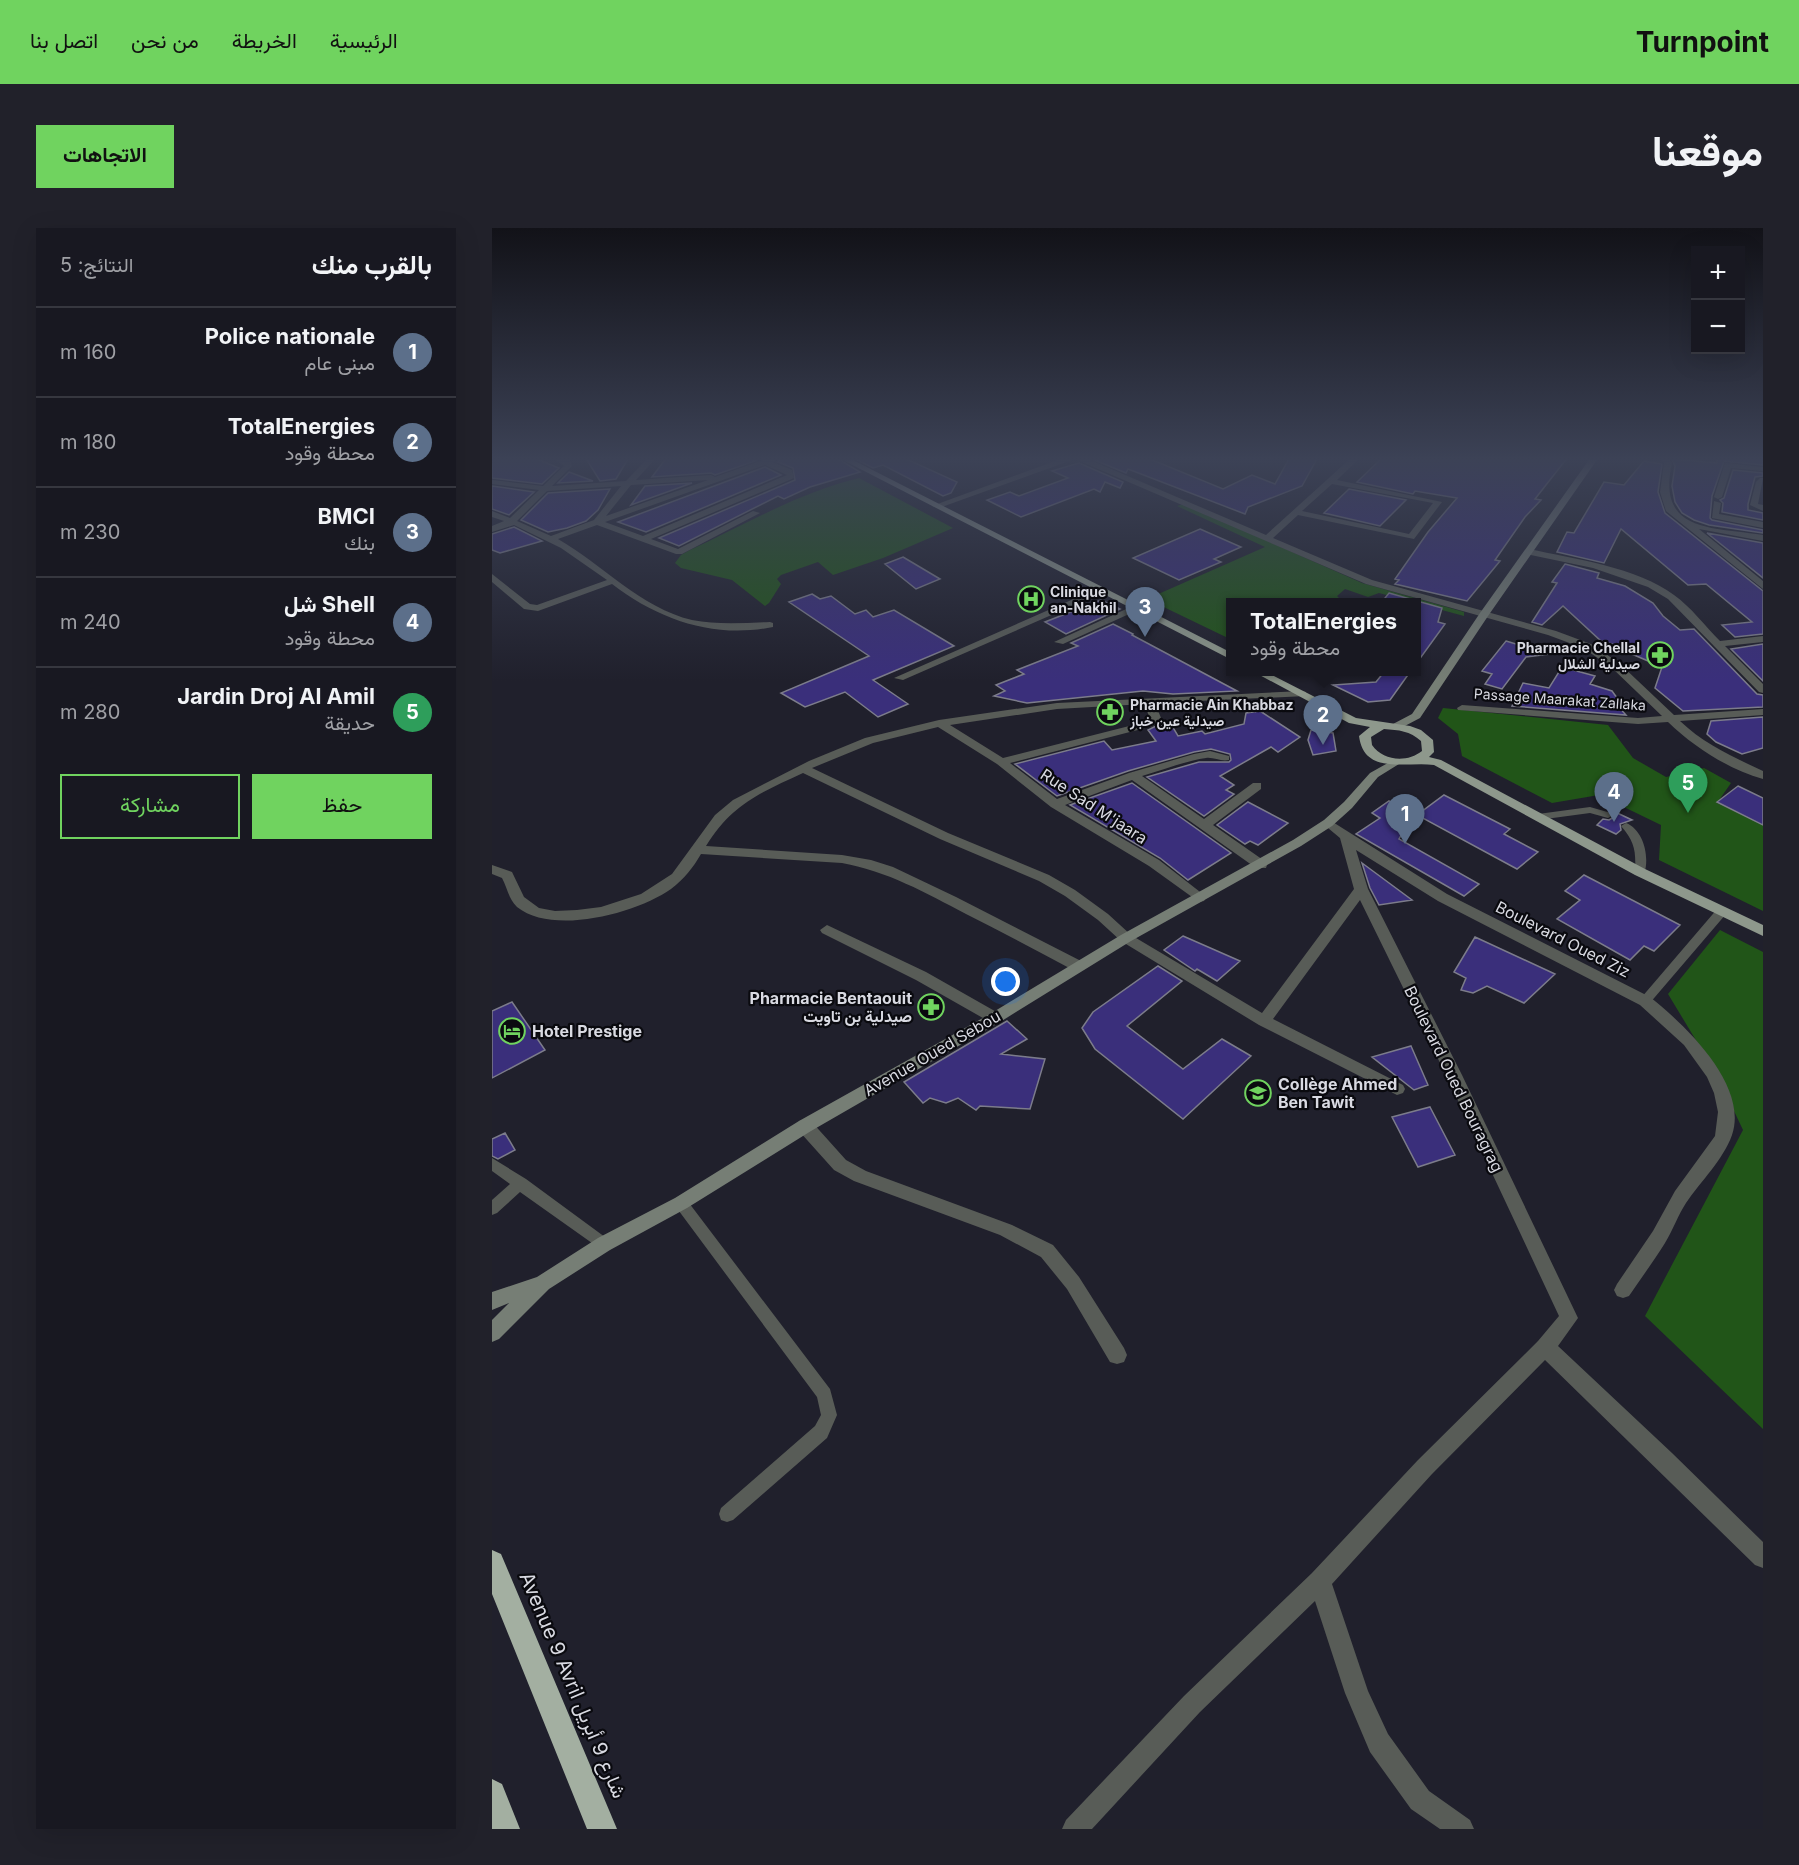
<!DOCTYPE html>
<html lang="ar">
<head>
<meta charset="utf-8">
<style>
	:root { --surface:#181821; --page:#21212a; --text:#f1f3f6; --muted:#9fa0a5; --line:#36373f; --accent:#70d35f }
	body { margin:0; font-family:Inter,Vazirmatn,sans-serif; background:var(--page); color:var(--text); direction:rtl }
	.controls { position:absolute; right:18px; top:18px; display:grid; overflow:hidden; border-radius:0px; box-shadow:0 6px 24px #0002 }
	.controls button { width:54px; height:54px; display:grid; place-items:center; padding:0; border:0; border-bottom:2px solid var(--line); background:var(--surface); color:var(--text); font:30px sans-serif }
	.you { position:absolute; left:514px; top:754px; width:21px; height:21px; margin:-15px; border:4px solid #fff; border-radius:50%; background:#1a73e8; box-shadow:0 0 0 9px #1a73e833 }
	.badge { display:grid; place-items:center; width:39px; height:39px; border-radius:50%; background:var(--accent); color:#fff; font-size:20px; font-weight:700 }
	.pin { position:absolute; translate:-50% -50px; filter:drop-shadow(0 2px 3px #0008) }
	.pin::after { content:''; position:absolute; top:32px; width:21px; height:18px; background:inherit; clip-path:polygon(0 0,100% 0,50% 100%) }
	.popup { position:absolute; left:734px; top:370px; width:195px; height:78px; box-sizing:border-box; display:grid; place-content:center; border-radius:0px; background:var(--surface); filter:drop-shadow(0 2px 4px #0005); font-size:20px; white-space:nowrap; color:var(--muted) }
	.popup b { font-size:22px; color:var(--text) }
	.popup::after { content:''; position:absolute; left:50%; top:100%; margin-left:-12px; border:12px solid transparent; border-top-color:var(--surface) }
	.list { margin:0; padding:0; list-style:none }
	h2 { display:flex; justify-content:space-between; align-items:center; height:78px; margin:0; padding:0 24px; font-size:26px }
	h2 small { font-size:20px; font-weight:400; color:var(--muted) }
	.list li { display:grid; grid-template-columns:39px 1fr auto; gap:18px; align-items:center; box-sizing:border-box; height:90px; padding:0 24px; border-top:2px solid var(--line) }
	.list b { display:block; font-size:22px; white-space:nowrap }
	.list p { margin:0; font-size:20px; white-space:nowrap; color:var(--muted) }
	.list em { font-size:20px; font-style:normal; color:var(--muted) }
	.actions { display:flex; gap:12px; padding:18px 24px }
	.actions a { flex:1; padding:14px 0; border:2px solid var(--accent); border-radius:0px; text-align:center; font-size:21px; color:var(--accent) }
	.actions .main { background:var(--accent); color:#111 }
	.map { position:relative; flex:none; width:1271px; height:1601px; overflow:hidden; direction:ltr; border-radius:0px }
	header { display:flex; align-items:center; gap:36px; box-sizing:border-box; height:84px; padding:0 30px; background:var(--accent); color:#111 }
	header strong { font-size:28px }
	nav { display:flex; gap:33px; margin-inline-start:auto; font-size:21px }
	.intro { display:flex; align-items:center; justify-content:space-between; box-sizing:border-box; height:144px; padding:0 36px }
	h1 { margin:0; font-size:42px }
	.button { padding:15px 27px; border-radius:0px; background:var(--accent); color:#111; font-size:21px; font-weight:700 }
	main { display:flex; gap:36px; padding:0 36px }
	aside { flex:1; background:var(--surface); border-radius:0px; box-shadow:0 6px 24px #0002 }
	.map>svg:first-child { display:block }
	.green { fill:#215518 }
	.building { fill:#3a2f7b; stroke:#7c7c8b; stroke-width:1.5 }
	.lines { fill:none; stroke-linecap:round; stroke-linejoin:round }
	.lane { fill:#585c57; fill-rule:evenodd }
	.street { fill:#585c57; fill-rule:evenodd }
	.secondary { fill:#767e75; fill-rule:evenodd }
	.primary { fill:#8e988c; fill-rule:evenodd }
	.highway { fill:#a3afa1; fill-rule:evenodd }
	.labels { text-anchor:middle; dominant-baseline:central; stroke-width:4.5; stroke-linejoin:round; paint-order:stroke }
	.far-poi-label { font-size:14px; font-weight:bold; fill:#d9dae2; stroke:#0a0a0f; text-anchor:start }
	.far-street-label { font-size:14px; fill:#d9dae2; stroke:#0a0a0f }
	.street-label { font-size:16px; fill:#d9dae2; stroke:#0a0a0f }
	.poi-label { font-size:16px; font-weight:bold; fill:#d9dae2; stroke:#0a0a0f; text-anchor:start }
	.near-street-label { font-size:20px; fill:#d9dae2; stroke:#0a0a0f }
</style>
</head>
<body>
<header>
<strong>Turnpoint</strong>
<nav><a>الرئيسية</a><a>الخريطة</a><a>من نحن</a><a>اتصل بنا</a></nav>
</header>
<div class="intro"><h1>موقعنا</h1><a class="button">الاتجاهات</a></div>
<main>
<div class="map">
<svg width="1271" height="1601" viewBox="0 0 1271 1601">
	<rect width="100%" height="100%" fill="#20202c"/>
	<!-- green -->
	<path class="green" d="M367,250L461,300L391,330L341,347L326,334L289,347L285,351L289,356L277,375L273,378L240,352L189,340L183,335L189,327L198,322C254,296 306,265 367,250Z
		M692,276L870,355L972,384V388L887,365L876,369L853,361L845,368L851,374H826L820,371L814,374H738V411L655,371L773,319L685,278Z
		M951,480L1116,497L1141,530L1174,549L1212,540L1239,555L1225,575L1271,596V683L1167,632L1169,597L1107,567L1060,575L970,528L966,506L946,490Z
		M1228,702L1271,724V1201L1153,1088L1251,902L1225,847L1176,766Z"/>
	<!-- building -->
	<path class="building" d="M0,229H40L67,240L50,256L0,250Z
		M93,229H135L136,231L124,251L108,253Z
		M175,229H254L263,233L223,247L219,245L160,249Z
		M293,229H343L368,244L318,259L292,271L286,268L187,318L167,310L303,252L301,240L286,234Z
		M360,229H410L465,254L459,265L451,268L391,237L381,240Z
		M606,229H653L731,261L760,247L783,256L798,229H826L810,258L756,279L753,286L636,241L634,245L600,231Z
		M891,229H1076L1043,271L1049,272L1033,289L1003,332L1008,333L975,373L903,356L907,352L903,351L936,304L965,270L923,263L921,266L865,254Z
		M1225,229L1271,231V237L1232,233L1220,268L1218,290L1220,292L1271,302V305L1217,297L1202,292L1190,285L1183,274L1180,258L1183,238L1180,231L1225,235Z
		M1152,233L1170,236L1166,264L1173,285L1271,363V406L1243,409L1230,397L1260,394L1214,356L1196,357L1129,301L1112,335L1065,324L1075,304L1082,305L1112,254L1132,257Z
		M587,235L631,254L628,260L613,254L608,264L602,261L529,289L495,272L518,264L527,268L576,250L560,243Z
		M273,239L289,247L154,304L126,294Z
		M1241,242L1271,245V248L1263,249L1256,276V282L1271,285V292L1230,284L1231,275L1228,272L1232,270Z
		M77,244L101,253L66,255Z
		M200,255L139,277L153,258Z
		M0,258L42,264L17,287L0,281Z
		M118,261L106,282L94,293L75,300L56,304L29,292L56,265Z
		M857,261L914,272L888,298L832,285Z
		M22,299L50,313L8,325L0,322V306Z
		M708,301L749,319L722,331L729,334L687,352L641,330Z
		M1215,305L1271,315V350Z
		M411,329L448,351L424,361L393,336Z
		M1073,336L1107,345L1105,350L1133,358L1161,375L1171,388L1188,402L1202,401L1265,466L1271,467V479L1191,483L1163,460L1170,439L1126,420L1123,417L1109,413L1071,378L1050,397L1040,394L1065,355L1060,354Z
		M897,365L950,380L946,394L953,396L924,436V375H889Z
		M320,366L328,371L339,368L363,386L374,382L381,389L402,382L462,418L381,452L416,476L386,489L353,464L313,479L289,465L377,428L297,374Z
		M609,372L628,381L574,406L553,394Z
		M621,396L641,406L640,407L745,463L681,466L651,463L535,475L502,468L513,463L504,457L532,446L525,442L586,418L579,415Z
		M1014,413L1058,426L1034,429L1010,461L993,456L1000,446L990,443Z
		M1271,416V453L1239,421Z
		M1070,439L1103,448L1098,456L1120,463L1128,474L1124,476L1134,487L1020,478L1031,455L1057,460Z
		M892,444H918L898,472L876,474L841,457L884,454Z
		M768,483L808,509L786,524L779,519L728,548L742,557L734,562L742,566L712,588L655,549L707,534H737L739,532L738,526L719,521L702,524L636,543L565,568L523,536L612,513L620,522L664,513L656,502L664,498L679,496L686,508L710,503L713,506L752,496L754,485Z
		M1271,489V520L1250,526L1224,514L1215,506L1219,493Z
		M819,502L841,505L844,523L821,527L816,512Z
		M640,555L739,625L696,652L668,630L578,577Z
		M1246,558L1271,570V597L1225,574Z
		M952,567L1018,601L1012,606L1046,624L1025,641L925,587Z
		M897,573L921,586L907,611L987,656L972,668L864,606L888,590L880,585Z
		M756,574L796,595L766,617L758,613L753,616L725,597Z
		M1121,583L1140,592L1128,596L1129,602L1124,606L1105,597L1111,591L1117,592L1122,589Z
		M870,635L920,672L887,677L878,660Z
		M1092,647L1188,697L1162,723L1152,718L1138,732L1065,691L1088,672L1073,663Z
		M691,708L748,733L725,753L705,741L703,743L672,722Z
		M983,709L1063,746L1032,775L995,758L981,765L969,762L974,750L962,744Z
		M666,738L690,753L635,798L691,841L730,811L759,828L691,891L603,821L590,800L601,784Z
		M20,774L53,822L0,850V783Z
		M515,793L535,811L509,826L553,831L538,881L488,878L484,882L466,870L454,875L438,870L431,875L412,854Z
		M919,818L936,857L922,862L880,829Z
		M938,879L963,927L926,939L900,889Z
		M13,905L23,922L6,931L0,928V911Z"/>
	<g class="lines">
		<!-- lane -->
		<path class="lane" d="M1098,579L1119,585L1121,587L1116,590L1098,585L1046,592L1041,589L1046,586Z
			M1134,595C1152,602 1158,630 1152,646H1144L1143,644C1144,623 1143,614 1129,598Z
			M1230,679L1234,680L1235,683L1234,686L1157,776H1149L1147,773L1149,770L1226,680Z
			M0,930L34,951L117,1012L119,1016L117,1020L112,1022L107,1020L28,964L5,985L0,987V972L18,956L0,943Z
			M189,969L194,971L338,1161L345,1187L335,1210L241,1292L235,1294L229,1292L227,1286L229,1280L323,1198L329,1187L325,1169L184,979L182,975L184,971Z"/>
		<!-- street -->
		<path class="street" d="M60,229H70L78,232L80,238L60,258L134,253L155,231H141L137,229H165L144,252L219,247L223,249L280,229H291L280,234L300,242L302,250L159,311L186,321L261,283L268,285L190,326H184L105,297L66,311C110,336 149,380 200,392C225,397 252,395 278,394L281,395V399C222,411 167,392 120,356L46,383L32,381L0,354V346L38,376L45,377L115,352L69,320L22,297L0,304V298L12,293L0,289V283L18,290L47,262L0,256V252L51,258L72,238ZM273,237L295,247L151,308L113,294ZM216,252L114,288L139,257ZM129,258L102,292L59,308L25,293L55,263Z
			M574,229H591L774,307L860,229H869L845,252L950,274L922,311L806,287L781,310L880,352L1064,403L1099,416L1127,435L1182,487L1271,481V487L1188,493C1212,516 1241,529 1271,543V551C1236,541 1202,519 1176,494L1146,496L966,482L965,480L970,477L1146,490L1170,488L1119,439L1091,420L1056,407L874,356L583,231L447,280L440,278ZM840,256L941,275L917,306L810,283Z
			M1167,229H1175L1180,235C1164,305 1221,299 1271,307V313L1207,301L1271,353V361L1174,283L1168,264L1172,235Z
			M1233,235L1271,239V243L1239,240L1230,269L1226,271L1222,269Z
			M1268,250H1271L1266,276L1271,277V283L1258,277L1264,254Z
			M1222,273L1229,275L1227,286L1271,294V300L1220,290Z
			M1037,321C1082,331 1145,339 1182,367C1199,379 1213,398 1228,413L1271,408V414L1233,418L1271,456V465L1267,464L1176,371L1156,359L1101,340L1034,326L1033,324Z
			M609,359L614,362L612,364L411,452L402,450Z
			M643,377L646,378V382L571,416L562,414Z
			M810,463L814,464V468L663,475L669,490L661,498L518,535L565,571L637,545L702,526L718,523L737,528V532C729,534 722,529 714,530C693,533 671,542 650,548L712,591L761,555H769V561L721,597L774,634L775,637L774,640H764L640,552L573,577L667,632L712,667L714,670L712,673L707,674L657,638L559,579L505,536L446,499L381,515L320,540L456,605L557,647L583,662L616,686L639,707L770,785L862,661L848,610L830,595L836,591L955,666L1158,769C1192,796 1257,857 1240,907C1231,932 1209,953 1194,975C1186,987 1181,1002 1173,1015C1162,1033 1149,1050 1137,1068L1131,1070L1125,1068L1122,1062L1125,1056L1161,1003L1183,963L1223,908L1226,884L1222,865L1215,849L1192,817L1148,777L946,673L864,622L876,661L970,847L1086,1090L1066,1118L1180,1225L1271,1314V1340L1263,1337L1053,1132L940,1246L840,1356L876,1463L896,1506L937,1563L978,1592L982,1601H948L919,1581L878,1524L853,1465L823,1373L708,1484L600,1601H570L574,1592L692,1468L820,1345L926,1232L1046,1113L1067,1088L954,847L868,672L781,791L911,857L913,861L911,865L905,867L767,797L629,713L606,692L573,668L547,653L448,611L311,545C268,565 240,576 214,618L350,627L379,632L401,639L464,669L591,734L593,738L591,742H581C545,723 510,704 474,686C434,665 395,643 350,635L209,626C201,640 192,651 179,661C145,685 61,708 25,679C17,672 15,659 10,650L0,646V637L20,644L32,669L47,680L63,683L85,682L109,679L149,666L180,646L223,587L241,572L317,533L373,510L447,492L565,475ZM653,476L657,489L653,494L511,530L458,497L565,481Z
			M335,697L434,744L508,786L510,790L508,794H498L424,752L330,705L328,702Z
			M313,891L319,893L354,932L374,943L520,997L561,1017L587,1049L632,1120L635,1127L632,1134L625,1136L618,1134L575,1061L549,1029L508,1007L362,953L342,942L307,903L305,898L307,893Z"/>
		<!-- secondary -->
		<path class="secondary" d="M1099,229H1107L996,388L928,490L909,500H901V496L920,486L988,385Z
			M903,531L907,532V536L886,549L860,580L840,598L809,618L639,713L508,794L319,903L195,980L118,1022L57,1061L7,1111L0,1114V1092L17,1075L0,1082V1064L45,1049L106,1010L183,970L307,893L498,786L629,707L801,612L832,592L852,574L878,545Z"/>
		<!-- primary -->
		<path class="primary" d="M345,229H355L738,424V431Z
			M762,444H774L864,490L918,498L929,502L941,512L942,524L937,529L949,532L1153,641L1271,697V708L1143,647L942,537C915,533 872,548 867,508L878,499L857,495ZM892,501C907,502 918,503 929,513L930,523C915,535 891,533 880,517L879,509Z"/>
		<!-- highway -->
		<path class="highway" d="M0,1322L9,1326L125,1601H95L0,1366Z
			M0,1551L10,1556L28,1601H0Z"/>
	</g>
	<!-- sky -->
	<linearGradient id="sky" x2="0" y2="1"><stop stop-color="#121218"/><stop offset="0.51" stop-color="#3c4256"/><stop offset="1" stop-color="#3c4256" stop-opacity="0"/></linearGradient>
	<rect width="1271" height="453" fill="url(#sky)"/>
	<!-- icons -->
	<defs>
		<g id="hospital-ring" transform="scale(1.35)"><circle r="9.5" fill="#0a0a0f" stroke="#70d35f" stroke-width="1.5"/><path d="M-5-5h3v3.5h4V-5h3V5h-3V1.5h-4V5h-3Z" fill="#70d35f"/></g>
		<g id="pharmacy-ring" transform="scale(1.35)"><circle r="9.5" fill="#0a0a0f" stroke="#70d35f" stroke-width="1.5"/><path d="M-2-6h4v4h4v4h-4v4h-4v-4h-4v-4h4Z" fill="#70d35f"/></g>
		<g id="hotel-ring" transform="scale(1.35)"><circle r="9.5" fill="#0a0a0f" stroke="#70d35f" stroke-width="1.5"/><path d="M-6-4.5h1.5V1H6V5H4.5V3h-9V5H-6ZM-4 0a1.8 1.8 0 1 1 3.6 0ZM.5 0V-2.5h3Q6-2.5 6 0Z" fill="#70d35f"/></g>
		<g id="university-ring" transform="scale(1.35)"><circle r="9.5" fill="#0a0a0f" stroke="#70d35f" stroke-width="1.5"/><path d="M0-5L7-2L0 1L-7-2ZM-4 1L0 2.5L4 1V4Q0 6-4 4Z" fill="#70d35f"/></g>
	</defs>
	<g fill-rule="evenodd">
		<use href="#hospital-ring" x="539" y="371"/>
		<use href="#pharmacy-ring" x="1168" y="427"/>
		<use href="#pharmacy-ring" x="618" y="484"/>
		<use href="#pharmacy-ring" x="439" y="779"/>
		<use href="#hotel-ring" x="20" y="803"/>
		<use href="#university-ring" x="766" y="865"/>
	</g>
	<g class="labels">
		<!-- far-poi labels -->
		<g class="far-poi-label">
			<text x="558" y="363">Clinique<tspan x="558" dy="16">an-Nakhil</tspan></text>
			<text x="1148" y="419" text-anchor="end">Pharmacie Chellal<tspan x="1148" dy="16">صيدلية الشلال</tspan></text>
			<text x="638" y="476">Pharmacie Ain Khabbaz<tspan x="638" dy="16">صيدلية عين خباز</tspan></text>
		</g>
		<!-- far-street labels -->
		<g class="far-street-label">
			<text transform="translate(1068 471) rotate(4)">Passage Maarakat Zallaka</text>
		</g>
		<!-- street labels -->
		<g class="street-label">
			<text transform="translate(602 578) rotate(33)">Rue Sad M'jaara</text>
			<text transform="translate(1071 711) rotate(27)">Boulevard Oued Ziz</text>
			<text transform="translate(440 825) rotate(-30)">Avenue Oued Sebou</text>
			<text transform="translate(962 851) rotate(64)">Boulevard Oued Bouragrag</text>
		</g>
		<!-- poi labels -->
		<g class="poi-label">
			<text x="420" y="770" text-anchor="end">Pharmacie Bentaouit<tspan x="420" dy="18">صيدلية بن تاويت</tspan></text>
			<text x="40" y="803">Hotel Prestige</text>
			<text x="786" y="856">Collège Ahmed<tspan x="786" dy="18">Ben Tawit</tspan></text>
		</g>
		<!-- near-street labels -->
		<g class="near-street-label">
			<text transform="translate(81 1457) rotate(67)">Avenue 9 Avril شارع 9 أبريل</text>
		</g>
	</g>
</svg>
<div class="controls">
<button>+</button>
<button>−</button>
</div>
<div class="you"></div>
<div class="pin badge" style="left:913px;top:616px;background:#5c6f8a">1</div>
<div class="pin badge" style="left:831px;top:517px;background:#5c6f8a">2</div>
<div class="popup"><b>TotalEnergies</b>محطة وقود</div>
<div class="pin badge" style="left:653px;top:409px;background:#5c6f8a">3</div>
<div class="pin badge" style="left:1122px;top:594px;background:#5c6f8a">4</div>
<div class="pin badge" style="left:1196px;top:585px;background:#2e9e5b">5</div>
</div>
<aside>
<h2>بالقرب منك<small>النتائج: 5</small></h2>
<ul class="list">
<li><span class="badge" style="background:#5c6f8a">1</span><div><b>Police nationale</b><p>مبنى عام</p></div><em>160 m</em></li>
<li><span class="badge" style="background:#5c6f8a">2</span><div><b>TotalEnergies</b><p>محطة وقود</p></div><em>180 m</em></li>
<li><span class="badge" style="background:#5c6f8a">3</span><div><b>BMCI</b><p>بنك</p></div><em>230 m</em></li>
<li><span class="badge" style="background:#5c6f8a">4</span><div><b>Shell شل</b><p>محطة وقود</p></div><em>240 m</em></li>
<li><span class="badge" style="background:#2e9e5b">5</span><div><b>Jardin Droj Al Amil</b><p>حديقة</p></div><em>280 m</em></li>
</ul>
<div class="actions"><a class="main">حفظ</a><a>مشاركة</a></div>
</aside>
</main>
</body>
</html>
